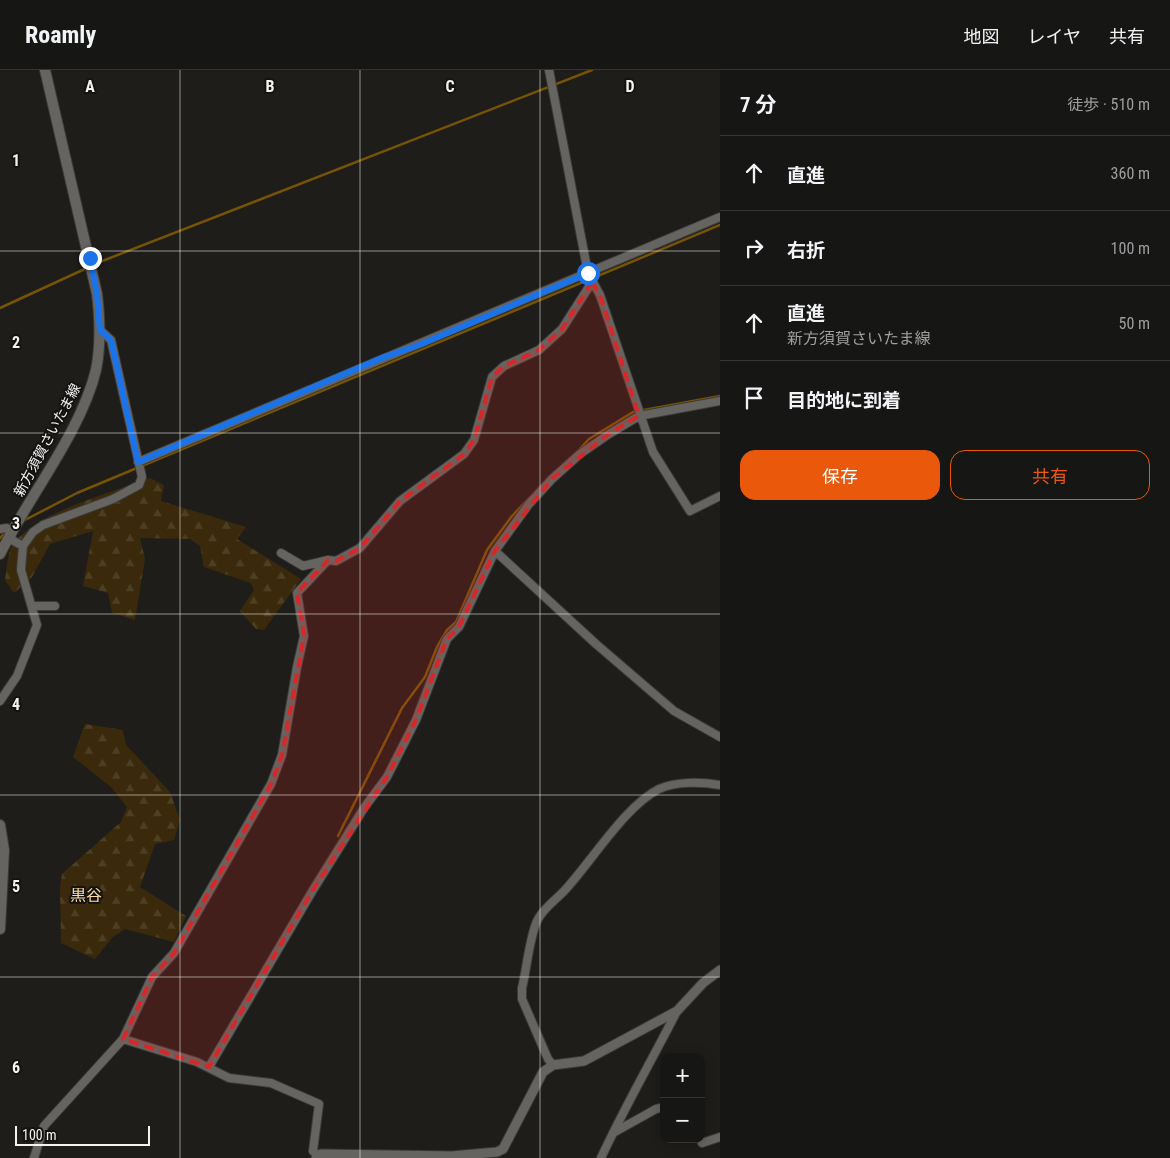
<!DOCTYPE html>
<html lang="ja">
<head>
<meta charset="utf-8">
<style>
	:root { --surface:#161614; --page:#1f1f1d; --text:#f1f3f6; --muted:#9e9fa0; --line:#353534; --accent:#ea580c }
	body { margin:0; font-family:"Roboto Condensed","Noto Sans JP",sans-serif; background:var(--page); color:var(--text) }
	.controls { position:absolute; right:15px; bottom:15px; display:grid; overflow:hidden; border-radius:10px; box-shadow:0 2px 12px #0003 }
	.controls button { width:45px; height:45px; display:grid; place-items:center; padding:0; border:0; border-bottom:1px solid var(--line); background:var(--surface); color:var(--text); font:25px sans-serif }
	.scale { position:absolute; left:15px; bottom:12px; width:135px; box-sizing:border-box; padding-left:5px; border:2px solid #f4f3f1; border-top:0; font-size:14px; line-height:18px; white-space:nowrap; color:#f4f3f1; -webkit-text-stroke:4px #151311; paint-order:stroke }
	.stop { position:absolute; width:15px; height:15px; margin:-11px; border:4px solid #1a73e8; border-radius:50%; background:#fff }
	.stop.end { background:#1a73e8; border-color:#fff; box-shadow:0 1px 5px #0008 }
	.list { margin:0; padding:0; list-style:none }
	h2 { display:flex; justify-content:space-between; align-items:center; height:65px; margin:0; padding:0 20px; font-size:21px }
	h2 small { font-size:16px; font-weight:400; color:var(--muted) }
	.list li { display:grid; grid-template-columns:32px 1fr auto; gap:15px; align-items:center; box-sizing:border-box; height:75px; padding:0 20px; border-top:1px solid var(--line) }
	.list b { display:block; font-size:19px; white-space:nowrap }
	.list p { margin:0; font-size:16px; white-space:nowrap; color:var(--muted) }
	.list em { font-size:16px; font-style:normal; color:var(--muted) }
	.actions { display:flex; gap:10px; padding:15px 20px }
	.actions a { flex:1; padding:11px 0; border:1px solid var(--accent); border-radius:15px; text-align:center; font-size:18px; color:var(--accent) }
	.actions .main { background:var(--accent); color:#fff }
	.icon { flex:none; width:28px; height:28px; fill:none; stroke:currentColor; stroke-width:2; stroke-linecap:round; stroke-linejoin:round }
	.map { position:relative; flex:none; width:720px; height:1088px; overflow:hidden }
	header { display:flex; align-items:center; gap:30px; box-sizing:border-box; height:70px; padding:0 25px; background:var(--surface); border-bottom:1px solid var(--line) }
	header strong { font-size:24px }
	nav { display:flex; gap:28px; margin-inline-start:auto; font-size:18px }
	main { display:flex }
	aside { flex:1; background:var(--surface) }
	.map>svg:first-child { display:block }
	.forest { fill:url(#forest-firs) }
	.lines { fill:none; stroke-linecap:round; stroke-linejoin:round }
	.stream { stroke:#775404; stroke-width:2.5 }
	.minor-casing { stroke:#3c3b39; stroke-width:10 }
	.tertiary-casing { stroke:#3c3b39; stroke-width:11 }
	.secondary-casing { stroke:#3c3b39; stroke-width:12 }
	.minor { stroke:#666461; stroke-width:8 }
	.tertiary { stroke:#666461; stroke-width:9 }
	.secondary { stroke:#666461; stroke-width:10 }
	.route { stroke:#1a73e8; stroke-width:6 }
	.marked { fill:#d62828; fill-opacity:0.2; stroke:#d62828; stroke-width:4; stroke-dasharray:10 6; stroke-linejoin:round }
	.grid { fill:none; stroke:#f4f3f1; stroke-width:1; stroke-opacity:0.55 }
	.labels { text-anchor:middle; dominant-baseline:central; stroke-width:4; stroke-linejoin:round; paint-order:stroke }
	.street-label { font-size:14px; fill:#f4f3f1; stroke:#151311 }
	.quarter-label { font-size:16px; fill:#fedda5; stroke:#151311 }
	.grid-label { font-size:16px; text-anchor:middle; font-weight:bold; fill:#f4f3f1; stroke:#151311; stroke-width:4; stroke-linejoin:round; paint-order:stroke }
</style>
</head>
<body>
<header>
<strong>Roamly</strong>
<nav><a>地図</a><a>レイヤ</a><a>共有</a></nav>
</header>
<main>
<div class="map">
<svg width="720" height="1088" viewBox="0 0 720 1088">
	<defs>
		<pattern id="forest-firs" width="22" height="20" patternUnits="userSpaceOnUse" patternTransform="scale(1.25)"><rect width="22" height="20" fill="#3a2a0b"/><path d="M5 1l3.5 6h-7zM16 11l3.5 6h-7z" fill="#4d3f23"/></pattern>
	</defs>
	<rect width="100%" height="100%" fill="#1e1d1a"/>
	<!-- forest -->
	<path class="forest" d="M150,408L164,415L161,431L246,457L237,469L301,509L264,560L256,559L240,541L254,520L251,513L204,497L200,476L190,469L140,468L145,489L135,550L112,543L108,523L83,516L93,461L50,474L32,507L14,523L5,510C7,500 7,484 12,476C33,443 113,422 150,408Z
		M85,654L123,660L126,675L170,722L180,750L174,770L155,774L140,817L186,846L174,872L125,859L113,867L95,889L61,873L60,818L62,804L121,752L127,737L111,717L73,687Z"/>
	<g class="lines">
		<!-- stream -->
		<path class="stream" d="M92,195L592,0
			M0,238L87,198
			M578,381L589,369L633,342L720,326
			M23,451L77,423L720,155
			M0,468L8,460
			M338,766L402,638L425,607L437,577L447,560L456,552L487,480L512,446L534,423"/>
		<!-- minor casing -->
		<g class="minor-casing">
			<path id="minor" d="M549,0L588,203L600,225L653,382L690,441L720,426
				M138,392L720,147
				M0,459L7,458L11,463L12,470L23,476L21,500L37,555L17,606L0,631
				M23,476L33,462L43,455L113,429L139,415L142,407L111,270L100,260
				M495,481L596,574L674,641L720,667
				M281,483L303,496L328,490L336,491L360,478L400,431L464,384L474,370L492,307L504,296L539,280L562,259L592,212
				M33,536H55
				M123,969L197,992L229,1008L271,1013L319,1034L313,1081L318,1086
				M553,995L548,989L522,929V918C527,898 529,869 537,851C543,838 556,830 565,820C592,791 625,736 659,719C676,711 702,712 720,715
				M209,997L313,820L364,738L387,707L416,650L447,569L459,557L495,481L529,434L552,409L580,384L609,364L639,346L720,331
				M613,1063L656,1039L664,1037
				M700,1069L702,1073L720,1067
				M34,1088L44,1056L123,969L152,907L174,883L271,714L282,685L297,597L304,566L297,523L328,490
				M601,1088C624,1038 652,990 677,941"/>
		</g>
		<!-- tertiary casing -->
		<g class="tertiary-casing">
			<path id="tertiary" d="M316,1088L321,1084L452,1086L497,1082L503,1079L543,1002L553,995L584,991L677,941L703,913L720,900"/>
		</g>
		<!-- secondary casing -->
		<g class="secondary-casing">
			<path id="secondary" d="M0,484C29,426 81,362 96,300C101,275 100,249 97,224L45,0
				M0,755L4,780L0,859"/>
		</g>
		<!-- minor -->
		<use href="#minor" class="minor"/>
		<!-- tertiary -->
		<use href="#tertiary" class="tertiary"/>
		<!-- secondary -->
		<use href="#secondary" class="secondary"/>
	</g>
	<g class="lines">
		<!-- route -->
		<path class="route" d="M90,188L97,224L100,260L111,270L138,392L384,287L419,275L588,203"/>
	</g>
	<!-- marked area -->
	<path class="marked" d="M592,212L600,225L639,346L609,364L552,409L495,481L459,557L447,569L416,650L387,707L313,820L209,997L123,969L152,907L174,883L271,714L282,685L304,566L297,523L328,490L336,491L360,478L400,431L464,384L474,370L492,307L504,296L539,280L562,259Z"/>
	<!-- grid -->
	<path class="grid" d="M180,0V1088M360,0V1088M540,0V1088M0,181H720M0,363H720M0,544H720M0,725H720M0,907H720"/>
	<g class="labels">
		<!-- street labels -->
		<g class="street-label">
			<text transform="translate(47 370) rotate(-62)">新方須賀さいたま線</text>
		</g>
		<!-- quarter labels -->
		<g class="quarter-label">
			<text x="86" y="825">黒谷</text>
		</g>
	</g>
	<g class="grid-label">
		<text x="90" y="22">A</text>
		<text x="270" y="22">B</text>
		<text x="450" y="22">C</text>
		<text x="630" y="22">D</text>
		<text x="16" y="96">1</text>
		<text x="16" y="278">2</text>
		<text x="16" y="459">3</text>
		<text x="16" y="640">4</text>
		<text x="16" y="822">5</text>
		<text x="16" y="1003">6</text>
	</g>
</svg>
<div class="controls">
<button>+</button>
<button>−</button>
</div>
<div class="scale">100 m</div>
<div class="stop" style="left:588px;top:203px"></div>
<div class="stop end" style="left:90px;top:188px"></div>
</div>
<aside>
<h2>7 分<small>徒歩 · 510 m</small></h2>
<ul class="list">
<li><svg class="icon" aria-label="ahead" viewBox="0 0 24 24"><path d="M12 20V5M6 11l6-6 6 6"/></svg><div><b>直進</b></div><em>360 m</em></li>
<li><svg class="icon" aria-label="right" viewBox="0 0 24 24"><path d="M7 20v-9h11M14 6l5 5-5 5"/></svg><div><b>右折</b></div><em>100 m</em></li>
<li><svg class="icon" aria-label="ahead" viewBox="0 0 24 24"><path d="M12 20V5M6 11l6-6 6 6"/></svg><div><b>直進</b><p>新方須賀さいたま線</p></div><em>50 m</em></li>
<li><svg class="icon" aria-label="arrive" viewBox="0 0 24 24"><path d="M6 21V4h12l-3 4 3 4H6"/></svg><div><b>目的地に到着</b></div></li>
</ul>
<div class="actions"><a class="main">保存</a><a>共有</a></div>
</aside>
</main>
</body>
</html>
